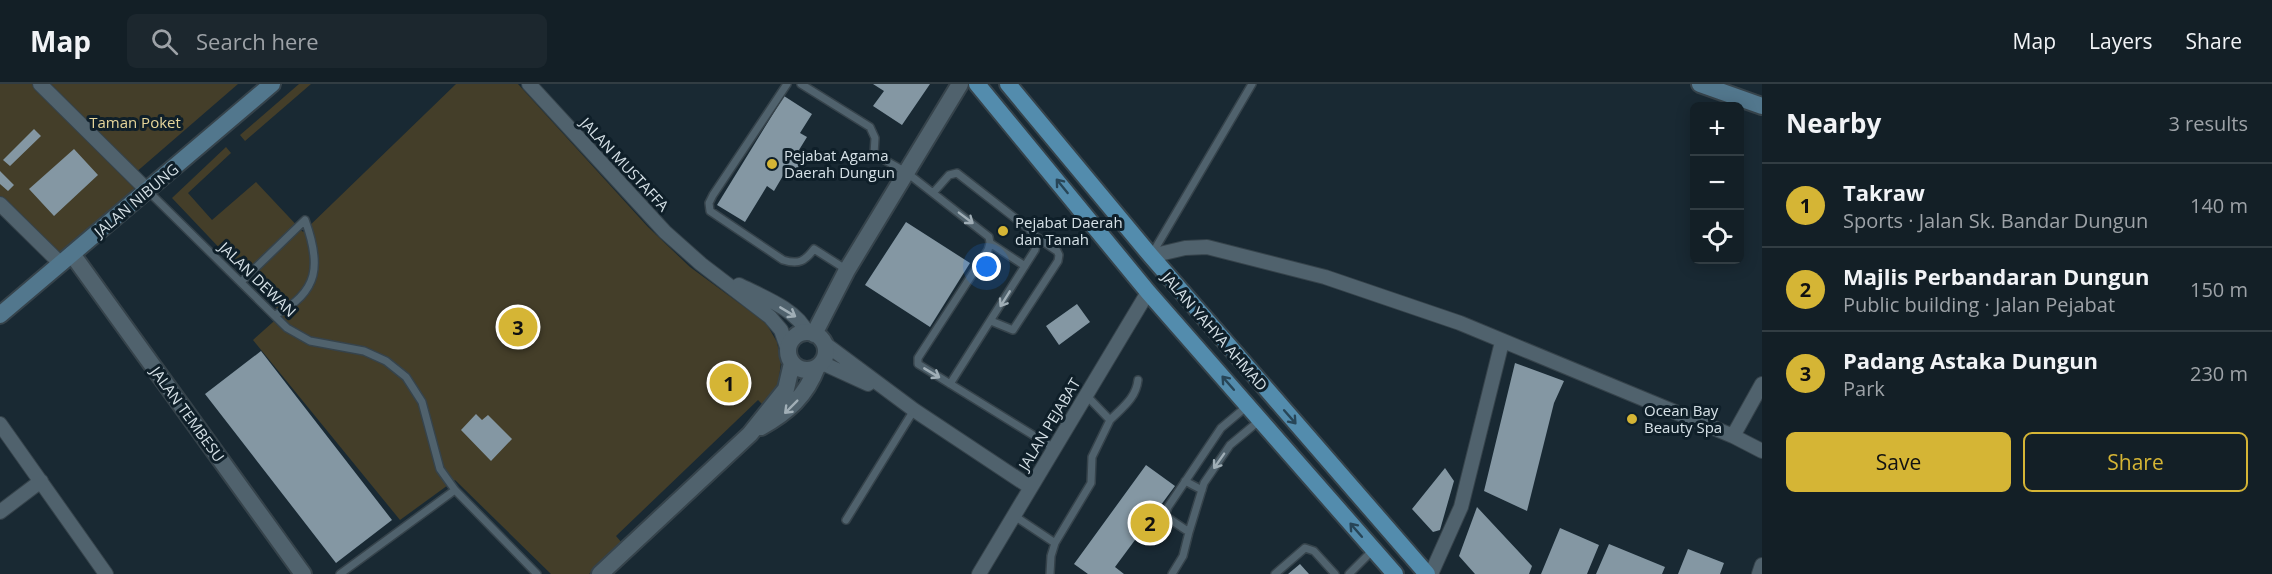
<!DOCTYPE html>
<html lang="en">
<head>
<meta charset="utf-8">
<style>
	:root { --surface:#131f26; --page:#1c272e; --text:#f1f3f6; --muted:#9da2a7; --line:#323d43; --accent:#d5b535 }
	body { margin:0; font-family:"Open Sans",sans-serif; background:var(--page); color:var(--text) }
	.controls { position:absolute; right:18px; top:18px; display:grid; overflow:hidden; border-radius:9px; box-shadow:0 3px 15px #0003 }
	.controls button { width:54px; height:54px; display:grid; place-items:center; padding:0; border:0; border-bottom:2px solid var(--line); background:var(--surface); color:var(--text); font:30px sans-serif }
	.you { position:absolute; left:987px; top:183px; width:21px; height:21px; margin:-15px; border:4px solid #fff; border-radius:50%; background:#1a73e8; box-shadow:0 0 0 9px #1a73e833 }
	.badge { display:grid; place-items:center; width:39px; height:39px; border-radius:50%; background:var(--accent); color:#111; font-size:20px; font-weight:700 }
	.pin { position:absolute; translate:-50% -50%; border:3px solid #fff; box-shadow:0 2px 6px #0006 }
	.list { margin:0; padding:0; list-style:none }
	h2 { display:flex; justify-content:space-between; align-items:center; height:78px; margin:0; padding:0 24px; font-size:26px }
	h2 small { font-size:20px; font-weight:400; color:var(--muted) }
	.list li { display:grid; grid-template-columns:39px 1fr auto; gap:18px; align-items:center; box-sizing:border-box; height:84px; padding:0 24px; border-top:2px solid var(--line) }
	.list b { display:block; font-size:22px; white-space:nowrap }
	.list p { margin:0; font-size:20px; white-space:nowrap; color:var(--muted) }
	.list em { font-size:20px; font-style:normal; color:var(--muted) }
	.actions { display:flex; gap:12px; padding:18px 24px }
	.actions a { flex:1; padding:14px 0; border:2px solid var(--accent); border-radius:9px; text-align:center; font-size:21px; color:var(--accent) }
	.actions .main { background:var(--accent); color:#111 }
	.icon { flex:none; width:33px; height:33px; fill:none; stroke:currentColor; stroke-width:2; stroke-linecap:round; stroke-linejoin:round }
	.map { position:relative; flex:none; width:1762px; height:490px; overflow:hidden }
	header { display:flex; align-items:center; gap:36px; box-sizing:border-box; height:84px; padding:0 30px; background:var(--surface); border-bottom:2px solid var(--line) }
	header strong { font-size:28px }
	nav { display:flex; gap:33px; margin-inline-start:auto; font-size:21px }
	.search { width:420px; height:54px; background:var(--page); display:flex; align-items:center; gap:15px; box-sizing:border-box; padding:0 21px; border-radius:9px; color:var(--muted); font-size:22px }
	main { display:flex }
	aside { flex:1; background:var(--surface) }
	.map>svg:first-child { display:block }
	.green { fill:#443e29 }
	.building { fill:#8497a3 }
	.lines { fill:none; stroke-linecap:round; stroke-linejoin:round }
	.service-casing { stroke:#36434b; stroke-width:10 }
	.minor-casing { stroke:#36434b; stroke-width:16 }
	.tertiary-casing { stroke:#36434b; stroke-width:20 }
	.secondary-casing { stroke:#36434b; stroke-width:20 }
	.primary-casing { stroke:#36434b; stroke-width:20 }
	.service { stroke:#50626d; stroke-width:7 }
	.minor { stroke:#50626d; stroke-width:14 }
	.tertiary { stroke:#50626d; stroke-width:16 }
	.secondary { stroke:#52778d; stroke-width:16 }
	.primary { stroke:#538cad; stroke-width:16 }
	.oneway { stroke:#274557 }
	.oneway2 { stroke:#a0aeb6 }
	.poi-dot { fill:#d5b535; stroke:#0f1f29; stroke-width:2 }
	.labels { text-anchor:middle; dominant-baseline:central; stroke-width:6; stroke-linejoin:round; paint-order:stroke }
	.park-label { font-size:15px; fill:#e6d69a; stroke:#0f1f29 }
	.poi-label { font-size:15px; fill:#d6e1e7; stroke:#0f1f29; text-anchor:start }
	.street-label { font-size:15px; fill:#d6e1e7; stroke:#0f1f29 }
</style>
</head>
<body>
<header>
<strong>Map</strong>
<div class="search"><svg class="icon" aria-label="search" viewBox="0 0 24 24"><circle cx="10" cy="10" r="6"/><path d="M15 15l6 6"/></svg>Search here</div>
<nav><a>Map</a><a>Layers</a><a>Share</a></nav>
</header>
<main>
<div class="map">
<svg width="1762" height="490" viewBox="0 0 1762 490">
	<rect width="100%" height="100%" fill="#192933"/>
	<!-- green -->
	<path class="green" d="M0,0H39L148,107L61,180L0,119Z
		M43,0H238L134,90Z
		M299,0H311L245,57L240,51Z
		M456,0H518L648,143L690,183L766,239L777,258L781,277L778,304L764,322L758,316L616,452L622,459L589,490H551L455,396L400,436L253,256L282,230L172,114L226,63L231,69L188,109L212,136L256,98L303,148Z"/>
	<!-- building -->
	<path class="building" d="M873,0H930L902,41L873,22L884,7Z
		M784,12L812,30L800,49L807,53L799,66L808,72L793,96L784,90L774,107L767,102L745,138L717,121Z
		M34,45L41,52L10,82L3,76Z
		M74,65L98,91L54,132L29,105Z
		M0,87L14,101L8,107L0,100Z
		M906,138L970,179L930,243L865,201Z
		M1077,220L1090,238L1059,261L1046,242Z
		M261,267L392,436L336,479L205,310Z
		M1515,279L1564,297L1554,319L1527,427L1484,407Z
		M476,330L482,336L488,331L512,355L491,377L461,346Z
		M1146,381L1175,402L1115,483L1124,490H1088L1074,480Z
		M1445,384L1454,397L1440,446L1433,448L1412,425Z
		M1477,423L1532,482L1529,490H1475L1459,472Z
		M1560,444L1599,461L1587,490H1541Z
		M1609,460L1665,483L1662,490H1596Z
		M1688,465L1724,479L1720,490H1678Z
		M1300,480L1309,490H1288Z"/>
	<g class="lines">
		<!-- service casing -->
		<g class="service-casing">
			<path id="service" d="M787,0L713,111L709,119L710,127L783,176C799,181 805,177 814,165L847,186
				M801,0L870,43L875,54L874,70L906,88L989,153L990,159L988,166L918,274V280L1054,364
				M148,107L287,244L310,257L364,267L386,277L406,293L422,318L440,385L455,406L537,490
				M933,109L949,91L957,89L1029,145C1036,152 1037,156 1035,166L950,300
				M990,159L1025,182
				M1152,170L1252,0
				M241,198L305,136C321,180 320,208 275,231
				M991,237L1013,246L1058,177L1059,171L1057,167L1035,152
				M1246,323L1221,344L1168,423L1165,432L1189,448L1204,399L1230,361L1260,336
				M1110,336C1123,323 1136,314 1138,296
				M1185,397L1202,406
				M1013,431L1055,459
				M846,436L914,326
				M340,490L455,406
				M1050,490L1051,472L1055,459L1091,399L1092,373L1110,336L1086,311
				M1172,490L1183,472L1189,448
				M1275,490L1305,464L1314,467L1335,490
				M1349,490L1373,466"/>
		</g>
		<!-- minor casing -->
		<g class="minor-casing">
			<path id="minor" d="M40,0L148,107
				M529,0L665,148L701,180L770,233L781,246L788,266
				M0,120L61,180
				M1151,172L1185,164L1207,163L1325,193L1460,239L1733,352L1762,367
				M739,201C761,212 798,226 807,249
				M824,259L914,326L1030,403
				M822,279L868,300
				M0,340L106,490
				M1733,352L1762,300
				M0,428L41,397
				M979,490L1148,208
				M1431,490L1461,423L1502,258
				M1759,490L1762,481"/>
		</g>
		<!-- tertiary casing -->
		<g class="tertiary-casing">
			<path id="tertiary" d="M72,170L303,490
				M788 267a19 19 0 1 1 38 0a19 19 0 1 1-38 0Z
				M814,250L847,186L960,0
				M761,343C788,328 806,312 817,283
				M600,490L750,350L786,305L792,279"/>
		</g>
		<!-- secondary casing -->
		<g class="secondary-casing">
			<path id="secondary" d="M1700,0L1762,22
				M0,231L272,0"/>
		</g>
		<!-- primary casing -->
		<g class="primary-casing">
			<path id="primary" d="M977,0L1148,208L1395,490
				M1008,0L1151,172L1427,490"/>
		</g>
		<!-- service -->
		<use href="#service" class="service"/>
		<!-- minor -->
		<use href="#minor" class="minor"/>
		<!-- tertiary -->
		<use href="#tertiary" class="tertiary"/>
		<!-- secondary -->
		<use href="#secondary" class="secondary"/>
		<!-- primary -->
		<use href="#primary" class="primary"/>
	</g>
	<!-- one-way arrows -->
	<defs><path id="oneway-shaft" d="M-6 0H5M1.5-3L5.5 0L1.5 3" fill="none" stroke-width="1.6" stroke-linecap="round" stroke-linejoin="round" transform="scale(1.5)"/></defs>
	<g class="oneway">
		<use href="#oneway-shaft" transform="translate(1062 102) rotate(-129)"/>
		<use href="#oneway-shaft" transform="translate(1228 299) rotate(-131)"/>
		<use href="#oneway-shaft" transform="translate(1290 333) rotate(49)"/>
		<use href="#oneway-shaft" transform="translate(1356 446) rotate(-131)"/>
	</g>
	<g class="oneway2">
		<use href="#oneway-shaft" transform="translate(966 134) rotate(37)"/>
		<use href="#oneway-shaft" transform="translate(1005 215) rotate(122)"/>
		<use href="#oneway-shaft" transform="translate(788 228) rotate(31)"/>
		<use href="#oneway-shaft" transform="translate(932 289) rotate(31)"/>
		<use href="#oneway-shaft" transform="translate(791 323) rotate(135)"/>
		<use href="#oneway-shaft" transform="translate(1219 377) rotate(125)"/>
	</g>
	<!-- markers -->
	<g class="poi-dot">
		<circle cx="772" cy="80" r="6"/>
		<circle cx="1003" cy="147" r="6"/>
		<circle cx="1632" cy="335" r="6"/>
	</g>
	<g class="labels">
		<!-- park labels -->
		<g class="park-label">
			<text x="135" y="38">Taman Poket</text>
		</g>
		<!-- poi labels -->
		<g class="poi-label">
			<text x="784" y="71">Pejabat Agama<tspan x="784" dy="17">Daerah Dungun</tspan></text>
			<text x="1015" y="138">Pejabat Daerah<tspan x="1015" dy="17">dan Tanah</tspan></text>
			<text x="1644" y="326">Ocean Bay<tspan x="1644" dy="17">Beauty Spa</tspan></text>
		</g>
		<!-- street labels -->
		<g class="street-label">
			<text transform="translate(625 80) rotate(47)">JALAN MUSTAFFA</text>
			<text transform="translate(136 116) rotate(-40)">JALAN NIBUNG</text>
			<text transform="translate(258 195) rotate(44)">JALAN DEWAN</text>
			<text transform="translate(1215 247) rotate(49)">JALAN YAHYA AHMAD</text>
			<text transform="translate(188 330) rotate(54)">JALAN TEMBESU</text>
			<text transform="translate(1049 340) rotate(-59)">JALAN PEJABAT</text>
		</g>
	</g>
</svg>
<div class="controls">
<button>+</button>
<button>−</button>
<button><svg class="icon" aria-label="locate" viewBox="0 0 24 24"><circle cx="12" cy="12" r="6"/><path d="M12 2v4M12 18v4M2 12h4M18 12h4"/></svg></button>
</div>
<div class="you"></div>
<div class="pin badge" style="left:729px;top:299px">1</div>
<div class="pin badge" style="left:1150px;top:439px">2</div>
<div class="pin badge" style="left:518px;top:243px">3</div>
</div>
<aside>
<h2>Nearby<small>3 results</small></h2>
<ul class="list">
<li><span class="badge">1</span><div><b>Takraw</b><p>Sports · Jalan Sk. Bandar Dungun</p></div><em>140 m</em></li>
<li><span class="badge">2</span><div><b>Majlis Perbandaran Dungun</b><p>Public building · Jalan Pejabat</p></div><em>150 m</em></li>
<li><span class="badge">3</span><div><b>Padang Astaka Dungun</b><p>Park</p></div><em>230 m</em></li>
</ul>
<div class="actions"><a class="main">Save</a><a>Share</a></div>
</aside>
</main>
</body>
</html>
